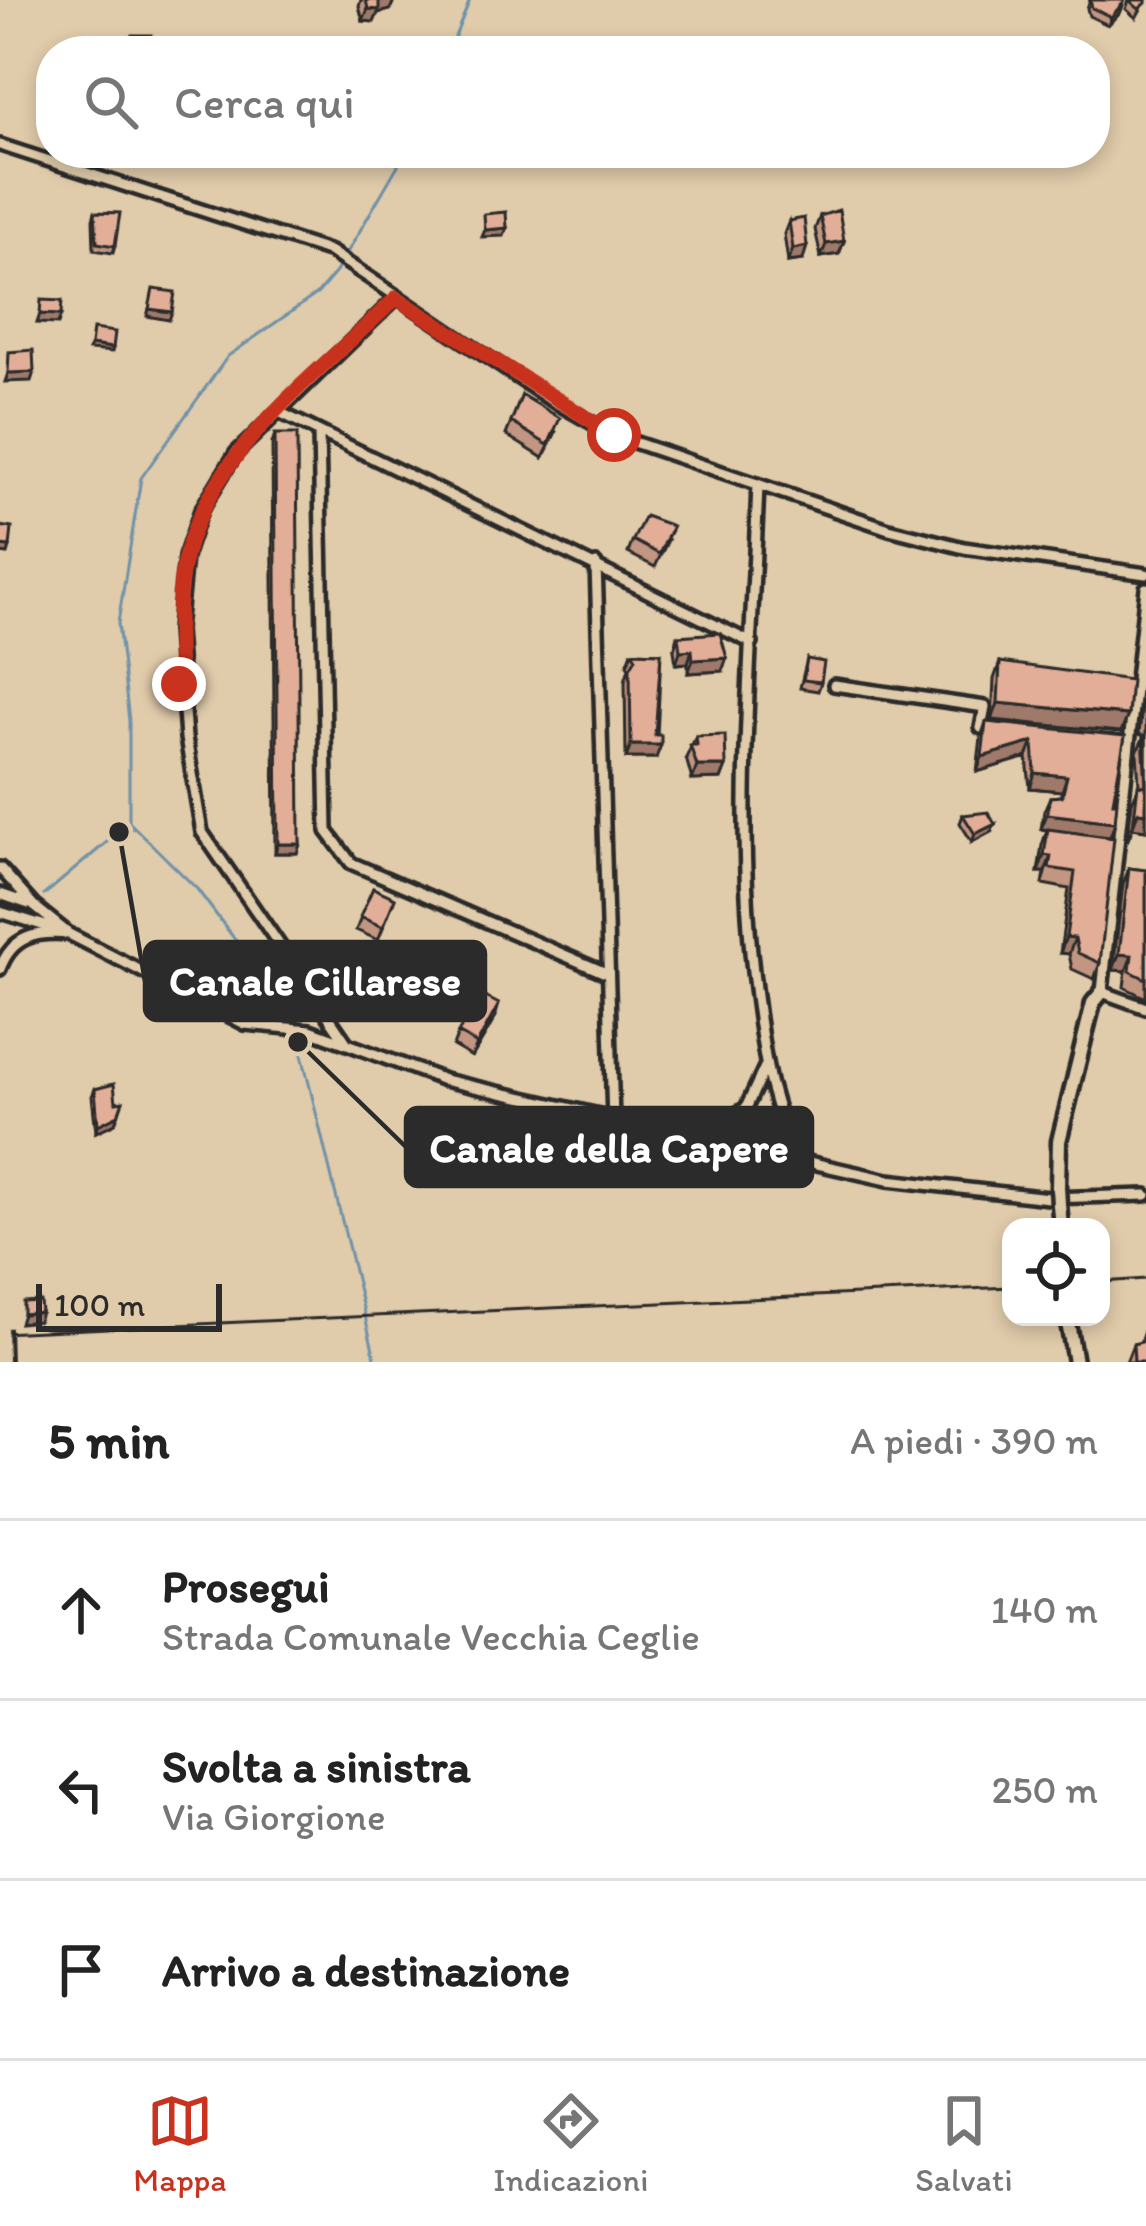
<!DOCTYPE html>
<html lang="it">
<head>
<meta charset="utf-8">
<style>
	:root { --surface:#fff; --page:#f2f2f2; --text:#222; --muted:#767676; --line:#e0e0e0; --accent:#c8321e }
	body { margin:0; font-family:Itim,sans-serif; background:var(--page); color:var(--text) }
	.controls { position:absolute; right:36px; bottom:36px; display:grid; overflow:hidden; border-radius:24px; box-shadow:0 6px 18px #0003 }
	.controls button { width:108px; height:108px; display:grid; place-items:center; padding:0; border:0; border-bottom:3px solid var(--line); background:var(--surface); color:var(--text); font:60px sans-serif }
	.scale { position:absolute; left:36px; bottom:30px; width:186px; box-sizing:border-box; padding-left:12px; border:6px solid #2b2b2b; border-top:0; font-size:33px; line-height:42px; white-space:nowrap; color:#2b2b2b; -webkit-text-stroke:9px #e0cbaa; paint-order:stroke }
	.stop { position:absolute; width:36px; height:36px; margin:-27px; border:9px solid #c8321e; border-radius:50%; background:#fff }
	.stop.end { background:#c8321e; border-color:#fff; box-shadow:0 3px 12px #0008 }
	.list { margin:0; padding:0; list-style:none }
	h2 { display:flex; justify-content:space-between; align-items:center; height:156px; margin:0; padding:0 48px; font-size:51px }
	h2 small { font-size:39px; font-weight:400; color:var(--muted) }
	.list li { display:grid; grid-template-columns:78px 1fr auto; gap:36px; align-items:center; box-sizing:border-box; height:180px; padding:0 48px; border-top:3px solid var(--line) }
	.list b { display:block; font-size:45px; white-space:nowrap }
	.list p { margin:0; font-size:39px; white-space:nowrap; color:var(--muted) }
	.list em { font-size:39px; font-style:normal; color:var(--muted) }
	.icon { flex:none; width:66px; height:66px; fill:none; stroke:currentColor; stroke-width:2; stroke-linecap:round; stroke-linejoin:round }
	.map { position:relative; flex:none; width:1146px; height:1362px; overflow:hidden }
	.search { position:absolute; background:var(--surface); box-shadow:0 6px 18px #0003; left:36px; right:36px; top:36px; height:132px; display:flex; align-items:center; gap:30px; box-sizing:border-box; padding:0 42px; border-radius:48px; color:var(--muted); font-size:45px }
	.sheet { height:696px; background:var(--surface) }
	nav { display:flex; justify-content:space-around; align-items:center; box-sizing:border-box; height:168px; border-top:3px solid var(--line); background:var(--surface); font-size:33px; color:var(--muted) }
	nav a { display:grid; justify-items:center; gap:6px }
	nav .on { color:var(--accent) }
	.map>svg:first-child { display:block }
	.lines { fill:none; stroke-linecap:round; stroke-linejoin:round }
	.stream { stroke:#6f92a9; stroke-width:3 }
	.minor-casing { stroke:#2b2b2b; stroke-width:18 }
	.tertiary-casing { stroke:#2b2b2b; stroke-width:21 }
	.minor { stroke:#e0cbaa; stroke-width:9 }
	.tertiary { stroke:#e0cbaa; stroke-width:12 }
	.rail { stroke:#2b2b2b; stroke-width:3 }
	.tertiary-bridge-casing { stroke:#2b2b2b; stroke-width:21; stroke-linecap:butt }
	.secondary-bridge-casing { stroke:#2b2b2b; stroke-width:22; stroke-linecap:butt }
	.tertiary-bridge { stroke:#e0cbaa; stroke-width:12 }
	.secondary-bridge { stroke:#e0cbaa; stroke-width:14 }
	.wall { fill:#c39682; stroke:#2b2b2b; stroke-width:3 }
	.shaded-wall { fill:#9f7a6a; stroke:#2b2b2b; stroke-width:3 }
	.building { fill:#e3ae97; stroke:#2b2b2b; stroke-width:3 }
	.route { stroke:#c8321e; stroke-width:15 }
	.leader { fill:none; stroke:#2b2b2b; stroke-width:4.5 }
	.callout-dot { fill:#2b2b2b; stroke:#e0cbaa; stroke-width:4.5 }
	.callout { fill:#2b2b2b; stroke:#2b2b2b; stroke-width:4.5 }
	.callout-label { font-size:42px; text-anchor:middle; font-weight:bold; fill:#fff }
</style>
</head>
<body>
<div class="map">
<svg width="1146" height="1362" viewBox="0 0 1146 1362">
	<rect width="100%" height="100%" fill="#e0cbaa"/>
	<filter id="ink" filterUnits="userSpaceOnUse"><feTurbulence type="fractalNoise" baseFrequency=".00833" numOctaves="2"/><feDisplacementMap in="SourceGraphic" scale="24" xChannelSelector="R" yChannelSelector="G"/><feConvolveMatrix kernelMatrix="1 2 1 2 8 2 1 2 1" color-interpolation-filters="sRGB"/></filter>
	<g filter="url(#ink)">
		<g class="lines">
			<!-- stream -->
			<path class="stream" d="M449,51L470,0
				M44,895L119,832L133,828
				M376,1362L293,1017L197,889L129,822V721L118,623L141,478L228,356L318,293L336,272L405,153"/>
			<!-- minor casing -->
			<g class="minor-casing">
				<path id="minor" d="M0,145L331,252L548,398L613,435L889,529L964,548L1146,574
					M279,412L752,643
					M319,433L327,831L351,863L608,974
					M758,484C752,655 733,826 756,996C764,1057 770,1108 802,1161
					M596,564L613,1120
					M1146,588L1102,992L1146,1008
					M834,685L985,707L981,728L994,729
					M0,868L34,906L69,934L245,1024L310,1030L444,1080L888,1180L1049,1198L1146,1195
					M0,894L29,904
					M0,912L52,928
					M0,969C12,936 36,931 69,934
					M346,1042L202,832L186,738L178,630L185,557L201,510L236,453L396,298
					M697,1138L746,1108L765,1067"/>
			</g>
			<!-- tertiary casing -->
			<g class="tertiary-casing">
				<path id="tertiary" d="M1058,1187L1059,1141L1093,1003L1102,992
					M1059,1204L1061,1227
					M1067,1317L1075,1362"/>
			</g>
			<!-- minor -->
			<use href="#minor" class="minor"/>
			<!-- tertiary -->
			<use href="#tertiary" class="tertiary"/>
			<!-- rail -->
			<path class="rail" d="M1101,1282L1146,1279
				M0,1333L1011,1287"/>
			<!-- tertiary-bridge casing -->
			<g class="tertiary-bridge-casing">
				<path id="tertiary-bridge" d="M1058,1187L1059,1204"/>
			</g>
			<!-- secondary-bridge casing -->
			<g class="secondary-bridge-casing">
				<path id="secondary-bridge" d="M0,1328L1,1362"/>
			</g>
			<!-- tertiary-bridge -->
			<use href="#tertiary-bridge" class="tertiary-bridge"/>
			<!-- secondary-bridge -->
			<use href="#secondary-bridge" class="secondary-bridge"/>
		</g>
		<!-- wall -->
		<path class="wall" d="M361,0H394L390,10L378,13L374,22L363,21L359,6Z
			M1090,0L1124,2L1121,11L1108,25L1089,16L1087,8Z
			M1129,0H1146L1136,18L1126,9Z
			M95,212L115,246L113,253L94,250L93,219Z
			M820,216L844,241L839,254L821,257L815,229Z
			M789,221L803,260L788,262L784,234Z
			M522,395L556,432L543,458L506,435Z
			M275,434L300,844L297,853H275L272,443Z
			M633,540H668L655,567L628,553Z
			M678,636L722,671L688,673V663L676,664L674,650Z
			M632,652L661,653L656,758H626L625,681L629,668L627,665Z
			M807,659L821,682L818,691L800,688Z
			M1000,662L1128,715L1121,732L992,720L994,679Z
			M1146,691V830L1133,828L1127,842L1132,802L1139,786L1137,752L1144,736L1139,734L1143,700Z
			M986,722L1125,736L1113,802L1115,822L1110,837L1075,833L1100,963L1094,979L1072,969L1069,954L1060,953L1069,889L1043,884L1045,872H1038L1042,845L1047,830L1041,829L1044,811L1050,797L1060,796L1062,791L1030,788L1027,757L977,772L981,737Z
			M696,736L726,766L721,779L692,780L686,758Z
			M963,815L991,832L972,842L960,823Z
			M1129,868L1146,870V998L1124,987L1126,971L1113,970L1123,884Z
			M373,888L395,898L378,940L356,930Z
			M495,1018L472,1057L453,1046L458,1033Z
			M95,1089L115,1123L96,1132L92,1096Z
			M1144,1331L1146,1362H1126L1133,1344L1140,1343Z"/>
		<!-- shaded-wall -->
		<path class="shaded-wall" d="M394,0L390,10L378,13L374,22L363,21L368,9L379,1Z
			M1124,2L1121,11L1108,25L1111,17Z
			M507,228L504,236L482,237L485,230Z
			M844,241L839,254L821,257L826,244Z
			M807,246L803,260L788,262L793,249Z
			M149,309L172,312L169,320L147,316Z
			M40,314L61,315L58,324L37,323Z
			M91,345L113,348L112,352L89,350Z
			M34,372L31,381L5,382L8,373Z
			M0,546L10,547L8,554L0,553Z
			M692,650L688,663L676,664L680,651Z
			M727,658L722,671L688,673L693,660Z
			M998,703L1128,715L1121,732L992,720Z
			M1033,742L1027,757L977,772L982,757Z
			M631,745H661L656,758H626Z
			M697,766H726L721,779L692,780Z
			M1035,773L1067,776L1062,791L1030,788Z
			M1138,812L1146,813V830L1132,828Z
			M1047,814L1115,822L1110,837L1041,829Z
			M995,824L991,832L972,842L975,834Z
			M278,844H300L297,853H275Z
			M1044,855L1051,856L1045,872H1038Z
			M1066,937L1075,938L1069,954L1060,953Z
			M1119,954L1132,955L1126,971L1113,970Z
			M499,1004L495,1018L472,1057L477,1044Z
			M118,1115L115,1123L96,1132L98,1125Z
			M41,1312L38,1321L20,1323L23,1314Z"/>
		<!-- building -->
		<path class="building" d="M366,0H384L379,1V10L368,9Z
			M1090,0H1122L1124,2L1111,17L1092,8Z
			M1129,0H1146V3L1139,9Z
			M132,35H151V51H132Z
			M839,210L844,241L826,244L820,216Z
			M95,212L120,213L115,246L97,243Z
			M506,212L507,228L485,230L484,214Z
			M804,218L807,246L793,249L789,221Z
			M153,289L175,292L172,312L149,309Z
			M41,300L62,301L61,315L40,314Z
			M93,329L115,332L113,348L91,345Z
			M33,350L34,372L8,373L9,352Z
			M522,395L560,418L548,445L511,422Z
			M275,434H297L300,844H278Z
			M645,516L673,526L659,554L633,540Z
			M0,526L12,528L10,547L0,546Z
			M720,633L727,658L693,660L692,650L680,651L678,636Z
			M632,652L661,653L655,735H661V745H631L630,668L636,658Z
			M807,659L824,662L821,682L803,680Z
			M1000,662L1131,680L1128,715L998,703Z
			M986,722L1125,736L1113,802H1117L1115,822L1047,814L1050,797L1062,796L1067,776L1035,773L1033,742L982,757Z
			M725,735L726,766H697L690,745H697L696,736Z
			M1146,735V786L1143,736Z
			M1138,785L1146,786V813L1138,812L1133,826Z
			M988,812L995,824L975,834L963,815Z
			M1048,829L1114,838L1100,963L1078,953L1075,938L1066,937L1075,872L1049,868L1051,856L1044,855Z
			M1129,868L1146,870V979L1130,971L1132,955L1119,954Z
			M373,888L395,898L383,927L360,917Z
			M480,994L499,1004L477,1044L458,1033Z
			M114,1084L116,1102L123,1101L118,1115L98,1125L95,1089Z
			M40,1301L41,1312L23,1314V1302Z
			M1146,1330V1362H1134L1133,1344L1145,1341L1144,1331Z"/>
	</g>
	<g class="lines" filter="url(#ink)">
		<!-- route -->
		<path class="route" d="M179,684C178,642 175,594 186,554C215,446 319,373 396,298L614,435"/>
	</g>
	<!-- callouts -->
	<path class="leader" d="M119 832L145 981M298 1042L406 1147"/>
	<g class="callout-dot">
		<circle cx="119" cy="832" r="12"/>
		<circle cx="298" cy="1042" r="12"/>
	</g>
	<g class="callout">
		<rect x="145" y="942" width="340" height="78" rx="12"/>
		<rect x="406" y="1108" width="406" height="78" rx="12"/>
	</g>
	<g class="callout-label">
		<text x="315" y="995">Canale Cillarese</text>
		<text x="609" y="1162">Canale della Capere</text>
	</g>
</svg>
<div class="controls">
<button><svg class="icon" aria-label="locate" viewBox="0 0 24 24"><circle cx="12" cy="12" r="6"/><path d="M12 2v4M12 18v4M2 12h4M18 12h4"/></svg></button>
</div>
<div class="scale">100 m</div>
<div class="stop" style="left:614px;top:435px"></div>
<div class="stop end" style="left:179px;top:684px"></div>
<div class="search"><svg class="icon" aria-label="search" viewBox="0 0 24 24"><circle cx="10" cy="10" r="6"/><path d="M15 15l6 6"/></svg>Cerca qui</div>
</div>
<section class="sheet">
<h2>5 min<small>A piedi · 390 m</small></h2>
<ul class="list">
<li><svg class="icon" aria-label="ahead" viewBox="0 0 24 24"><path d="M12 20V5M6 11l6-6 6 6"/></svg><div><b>Prosegui</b><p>Strada Comunale Vecchia Ceglie</p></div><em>140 m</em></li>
<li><svg class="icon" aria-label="left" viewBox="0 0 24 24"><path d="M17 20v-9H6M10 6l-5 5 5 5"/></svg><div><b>Svolta a sinistra</b><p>Via Giorgione</p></div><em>250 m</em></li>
<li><svg class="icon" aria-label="arrive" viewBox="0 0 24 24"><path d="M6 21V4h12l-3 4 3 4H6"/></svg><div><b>Arrivo a destinazione</b></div></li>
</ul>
</section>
<nav>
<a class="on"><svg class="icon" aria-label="map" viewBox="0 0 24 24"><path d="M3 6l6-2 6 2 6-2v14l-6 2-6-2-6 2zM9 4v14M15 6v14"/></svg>Mappa</a>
<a><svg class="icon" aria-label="directions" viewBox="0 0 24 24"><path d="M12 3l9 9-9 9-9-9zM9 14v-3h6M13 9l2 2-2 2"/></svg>Indicazioni</a>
<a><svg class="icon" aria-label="saved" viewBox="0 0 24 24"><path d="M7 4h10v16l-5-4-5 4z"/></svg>Salvati</a>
</nav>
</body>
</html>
